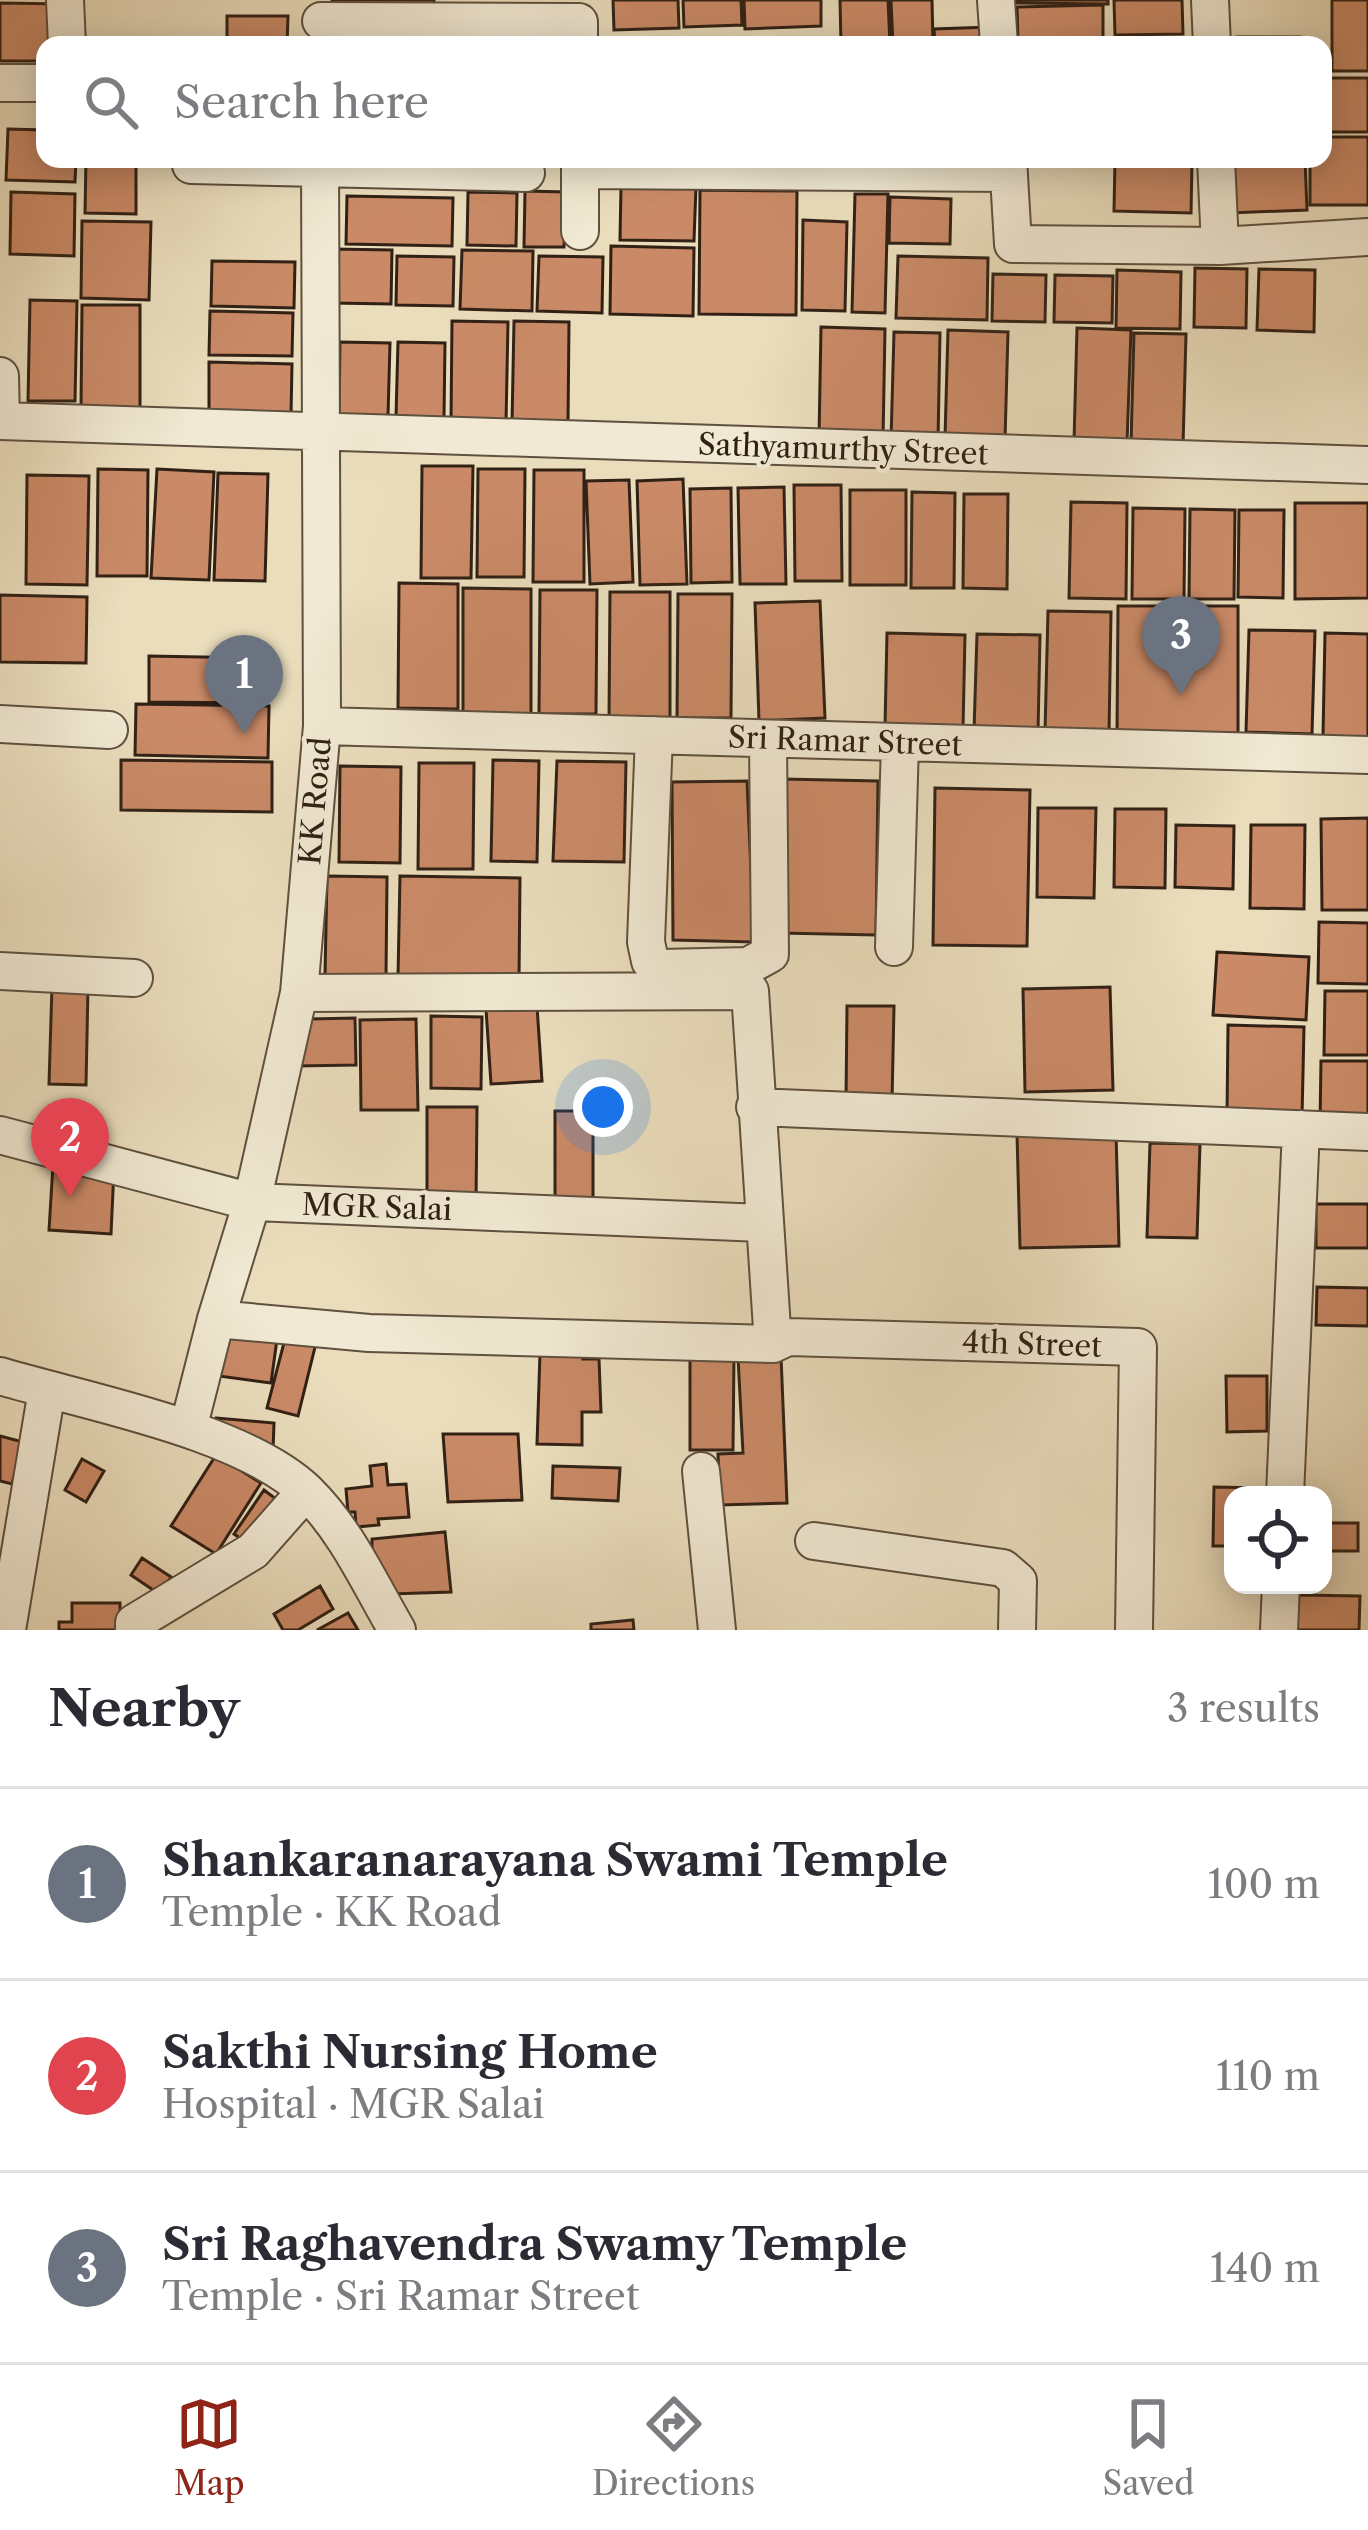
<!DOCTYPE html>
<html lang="en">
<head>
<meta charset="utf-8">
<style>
	:root { --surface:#fff; --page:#f7f7f7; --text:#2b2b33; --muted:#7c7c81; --line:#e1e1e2; --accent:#8f2418 }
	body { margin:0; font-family:"Libre Caslon Text",serif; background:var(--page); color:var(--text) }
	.controls { position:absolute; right:36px; bottom:36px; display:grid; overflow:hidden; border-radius:24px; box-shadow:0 6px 30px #0003 }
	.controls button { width:108px; height:108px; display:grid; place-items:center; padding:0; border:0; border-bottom:3px solid var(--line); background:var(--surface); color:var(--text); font:60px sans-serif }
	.you { position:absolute; left:603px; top:1107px; width:42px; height:42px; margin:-30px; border:9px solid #fff; border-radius:50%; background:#1a73e8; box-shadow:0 0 0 18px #1a73e833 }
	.badge { display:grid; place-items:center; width:78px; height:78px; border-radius:50%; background:var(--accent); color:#fff; font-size:39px; font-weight:700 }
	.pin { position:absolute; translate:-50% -99px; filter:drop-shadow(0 3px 6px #0008) }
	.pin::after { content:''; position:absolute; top:63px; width:42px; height:36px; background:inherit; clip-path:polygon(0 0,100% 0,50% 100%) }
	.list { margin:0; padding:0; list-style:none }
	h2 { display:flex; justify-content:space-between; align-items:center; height:156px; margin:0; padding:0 48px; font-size:51px }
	h2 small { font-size:39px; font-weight:400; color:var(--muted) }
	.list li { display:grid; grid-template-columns:78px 1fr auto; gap:36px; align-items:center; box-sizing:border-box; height:192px; padding:0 48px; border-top:3px solid var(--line) }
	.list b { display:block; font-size:45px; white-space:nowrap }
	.list p { margin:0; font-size:39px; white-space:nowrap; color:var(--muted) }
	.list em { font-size:39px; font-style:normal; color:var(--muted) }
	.icon { flex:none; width:66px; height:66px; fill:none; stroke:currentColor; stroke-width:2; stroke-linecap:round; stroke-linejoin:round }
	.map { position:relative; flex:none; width:1368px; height:1630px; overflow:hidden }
	.search { position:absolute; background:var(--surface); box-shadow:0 6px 30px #0003; left:36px; right:36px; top:36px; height:132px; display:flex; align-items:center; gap:30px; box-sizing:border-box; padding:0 42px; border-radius:24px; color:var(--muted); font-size:45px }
	.sheet { height:732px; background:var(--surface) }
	nav { display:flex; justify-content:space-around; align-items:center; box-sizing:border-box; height:168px; border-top:3px solid var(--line); background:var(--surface); font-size:33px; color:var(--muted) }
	nav a { display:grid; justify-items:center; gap:6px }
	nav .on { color:var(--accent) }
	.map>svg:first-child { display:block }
	.building { fill:#ca8a67; stroke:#312115; stroke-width:3 }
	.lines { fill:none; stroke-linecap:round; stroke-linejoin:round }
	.minor-casing { stroke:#5f503f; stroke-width:40 }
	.minor { stroke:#f1e9d3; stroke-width:36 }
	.labels { text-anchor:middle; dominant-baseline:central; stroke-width:9; stroke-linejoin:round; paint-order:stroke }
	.street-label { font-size:30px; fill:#312115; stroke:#f1e9d3 }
</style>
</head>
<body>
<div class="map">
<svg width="1368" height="1630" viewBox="0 0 1368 1630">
	<rect width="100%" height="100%" fill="#eaddbc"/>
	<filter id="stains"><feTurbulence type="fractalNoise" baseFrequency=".00167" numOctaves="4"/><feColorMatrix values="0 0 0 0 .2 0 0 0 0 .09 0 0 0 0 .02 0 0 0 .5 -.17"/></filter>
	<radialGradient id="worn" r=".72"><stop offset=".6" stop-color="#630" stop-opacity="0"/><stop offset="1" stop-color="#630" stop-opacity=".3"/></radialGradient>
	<!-- building -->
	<path class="building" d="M332,0H434L433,12L332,10Z
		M613,0H678L679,28L614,30Z
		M683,0H741L742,25L684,27Z
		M744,0H821V26L745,29Z
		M840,0H888L890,45H841Z
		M891,0H932L933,45H893Z
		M1012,0H1108V4L1012,3Z
		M1114,0H1182L1183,34L1115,35Z
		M1332,0H1368V71H1332Z
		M0,3L62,4L61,45H45V61H0Z
		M1103,5V45H1018L1017,7Z
		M227,16H288L287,45H227Z
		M990,27V45H935L934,29Z
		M1237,37H1300V45H1237Z
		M1323,78H1368V132H1323Z
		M8,129L45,130V159H76L75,182L6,180Z
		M1323,137H1368V205H1310V159H1323Z
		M86,159H136V214L85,213Z
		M1227,159H1305L1307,210L1229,213Z
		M1115,160L1192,162L1191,213L1114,211Z
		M621,186L696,187L694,241L620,240Z
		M700,190L797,191L796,315L699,314Z
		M525,191L566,192L564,247H524Z
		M11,192L75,194L74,256L10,254Z
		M468,192L517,193L516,246L467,245Z
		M855,194H888L885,313L852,312Z
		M347,196L453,198L452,246L346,244Z
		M890,197L951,199L950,244L889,243Z
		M803,220L847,222L845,311L802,310Z
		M82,221L151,222L149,300L81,298Z
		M611,246L694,248L693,316L610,314Z
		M333,249L392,250L391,304L332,303Z
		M462,250L533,251L532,311L460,309Z
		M397,256L454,257L453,306L396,305Z
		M539,256L603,257L602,313L537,311Z
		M898,256L988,258L987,320L896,318Z
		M212,261L295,262L294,308L211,306Z
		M1195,268L1247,269L1246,328L1194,327Z
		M1259,269L1315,270L1314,332L1257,330Z
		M1117,270L1181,272L1180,329L1116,328Z
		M993,274L1046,275L1045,322L992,321Z
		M1055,275L1113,276L1112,323L1054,322Z
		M30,300L77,301L75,401H28Z
		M82,305H140V408H81Z
		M210,311L293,313L292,356L209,355Z
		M452,321L508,322L506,423L451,421Z
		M514,321L569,322L568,424L512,423Z
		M821,327L885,329L883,440L819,438Z
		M1077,328L1131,330L1127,443L1074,442Z
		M948,330L1008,332L1005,440L945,438Z
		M894,332L940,333L938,442L891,441Z
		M1134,333L1186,334L1183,446L1131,444Z
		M340,342L390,343L388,416L339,415Z
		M398,342L445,343L444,418L396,417Z
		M209,362L292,364L291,415L209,414Z
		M422,466H473L471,578H421Z
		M98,469L148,470L147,576H97Z
		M157,469L214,472L209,580L151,578Z
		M478,469H525L524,577H477Z
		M534,470H584V582H533Z
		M218,473L268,474L265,581L214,580Z
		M27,475L89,476L87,585L26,584Z
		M683,479L687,584L640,585L637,481Z
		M629,480L633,582L590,584L586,481Z
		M794,485H841L842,581H795Z
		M784,487L786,584H740L738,488Z
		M731,488L732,582L691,583L690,489Z
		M850,490H906V585H850Z
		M912,492L955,493L954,588H911Z
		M964,494H1008L1007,589L963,588Z
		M1071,502L1127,503L1126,599L1069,598Z
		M1295,503H1368V598L1295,599Z
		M1133,508L1185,509L1184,599H1132Z
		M1190,509L1235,510L1234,599H1189Z
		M1239,510H1284L1283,598L1238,597Z
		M399,583L458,584V709L398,708Z
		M463,588L531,589V716L463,715Z
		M540,590H597L596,714H539Z
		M610,592H670V720H609Z
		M678,594H732L731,718H677Z
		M0,595L87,597L86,663L0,662Z
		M820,601L825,718L759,721L755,603Z
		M1118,606H1238V733H1117Z
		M1048,611L1111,612L1109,734L1045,732Z
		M1249,630L1315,631L1312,734L1246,732Z
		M887,633L965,635L963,729L885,727Z
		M1325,633L1368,634V737L1323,736Z
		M977,634L1040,635L1038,732L974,731Z
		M149,656L256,658L255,703L149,702Z
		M136,704L269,706L268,758L135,755Z
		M121,760L272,762V812L121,810Z
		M493,760L539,761L537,862L491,861Z
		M557,761L626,762L624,862L553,861Z
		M419,763H474L473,869H418Z
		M340,766L401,767L400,863L339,862Z
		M782,779L878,781L876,935L780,933Z
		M747,781L754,942L673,940L672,782Z
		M935,788L1030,790L1027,946L933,945Z
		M1038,808H1096L1094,898L1037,897Z
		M1115,809H1166L1165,888L1114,887Z
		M1368,818V910H1322L1321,819Z
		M1176,825L1234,826L1233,889L1175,887Z
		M1251,825H1305L1304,909L1250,908Z
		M327,876L387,877L386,976L325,975Z
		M400,876L520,878L519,979L398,977Z
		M1319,922L1368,923V984L1318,983Z
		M1217,952L1309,957L1306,1020L1213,1015Z
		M52,986L88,987L86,1085L49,1084Z
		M1110,987L1113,1090L1025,1092L1023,989Z
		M1325,991H1368V1055H1324Z
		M537,1006L542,1081L491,1084L486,1009Z
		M847,1006H894L892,1102L846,1101Z
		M431,1016L482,1017L481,1089L431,1088Z
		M355,1018L356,1065L296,1066L310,1019Z
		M416,1019L418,1110H361L360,1020Z
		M1228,1025L1304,1027L1302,1118L1227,1116Z
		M1321,1061H1368V1124H1320Z
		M427,1107H477L476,1203H427Z
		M555,1111H593V1210H555Z
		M1116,1132L1119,1246L1020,1248L1017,1134Z
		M1150,1143L1200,1144L1197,1238L1147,1237Z
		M53,1165L114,1169L111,1234L49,1230Z
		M1316,1204H1368V1248H1316Z
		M1317,1287L1368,1288V1326L1316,1325Z
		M226,1325L278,1332L271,1383L219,1376Z
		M286,1335L316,1343L298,1416L267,1408Z
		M690,1352L734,1353L733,1450H690Z
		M540,1353L584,1354L583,1359H599L601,1412H582V1445L537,1444Z
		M781,1356L787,1503L720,1505L718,1454L743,1453L738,1357Z
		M1226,1376H1267V1431L1227,1432Z
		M216,1418L274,1423L273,1450L213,1425Z
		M443,1434H518L522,1500L448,1502Z
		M0,1436L23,1442L12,1484L0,1481Z
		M216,1455L261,1483L216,1554L171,1526Z
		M82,1459L104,1471L86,1502L65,1490Z
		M386,1464L388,1485L406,1484L409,1517L378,1519L379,1525L356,1527L355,1512H348L346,1489L372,1486L370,1466Z
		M553,1466L620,1468L618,1501L552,1498Z
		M1214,1487L1264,1488V1495H1233V1546H1213Z
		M264,1490L280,1502L250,1545L234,1534Z
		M1323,1523H1358V1551H1323Z
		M445,1532L451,1592L390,1594L372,1557V1539Z
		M142,1558L171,1577L159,1594L131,1575Z
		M320,1586L333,1609L298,1630H283L274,1614Z
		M1298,1595L1360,1596L1359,1630H1297Z
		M72,1603H120V1630H59V1622H72Z
		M348,1613L358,1630H317Z
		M633,1620L634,1630H591V1624Z"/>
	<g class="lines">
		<!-- minor casing -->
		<g class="minor-casing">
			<path id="minor" d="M65,0L67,45
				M996,0L999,45
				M1210,0L1212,45
				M321,21L579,22V45
				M0,83H45
				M1008,159L1013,244L1220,246L1368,237
				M1216,159L1220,246
				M191,165L526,173
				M580,170L1009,173
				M580,231V159
				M0,376L1,421
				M0,421L1368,465
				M0,724L109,730
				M322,726L1368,755
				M654,735L646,942L650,961L661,968L748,966L770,954L768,740
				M894,947L900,743
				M0,971L134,978
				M299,993L750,991L773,1344
				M755,1107L1368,1132
				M0,1135L252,1202L762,1223
				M216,1319L369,1333L773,1344L788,1337L1138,1347L1134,1630
				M0,1376C87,1402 242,1430 307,1492C346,1530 370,1584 397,1630
				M188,1429L216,1319L252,1202L299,993L322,726L320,159
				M701,1471L717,1630
				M1285,1495L1301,1129
				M814,1541L1003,1568L1018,1581L1017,1630
				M7,1630L47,1390
				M134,1630V1623L253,1551L306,1491
				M1279,1630L1281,1585"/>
		</g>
		<!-- minor -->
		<use href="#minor" class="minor"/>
	</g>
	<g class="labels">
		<!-- street labels -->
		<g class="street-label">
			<text transform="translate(843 449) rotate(2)">Sathyamurthy Street</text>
			<text transform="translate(845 741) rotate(2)">Sri Ramar Street</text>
			<text transform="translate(315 801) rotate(-85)">KK Road</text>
			<text transform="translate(377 1207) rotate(2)">MGR Salai</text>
			<text transform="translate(1032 1344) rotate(2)">4th Street</text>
		</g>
	</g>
	<rect width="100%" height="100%" filter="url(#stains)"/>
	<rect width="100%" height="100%" fill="url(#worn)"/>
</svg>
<div class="controls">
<button><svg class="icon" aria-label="locate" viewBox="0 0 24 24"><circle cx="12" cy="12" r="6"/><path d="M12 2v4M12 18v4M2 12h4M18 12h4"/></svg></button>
</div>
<div class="you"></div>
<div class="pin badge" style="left:244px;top:734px;background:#6b7280">1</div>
<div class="pin badge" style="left:70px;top:1197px;background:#e0444e">2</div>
<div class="pin badge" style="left:1181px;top:695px;background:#6b7280">3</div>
<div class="search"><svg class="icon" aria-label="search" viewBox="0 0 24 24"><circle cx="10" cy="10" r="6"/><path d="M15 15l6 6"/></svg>Search here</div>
</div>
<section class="sheet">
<h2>Nearby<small>3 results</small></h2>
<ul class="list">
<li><span class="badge" style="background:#6b7280">1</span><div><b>Shankaranarayana Swami Temple</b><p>Temple · KK Road</p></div><em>100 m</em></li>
<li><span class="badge" style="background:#e0444e">2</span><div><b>Sakthi Nursing Home</b><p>Hospital · MGR Salai</p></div><em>110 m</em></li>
<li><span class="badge" style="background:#6b7280">3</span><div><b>Sri Raghavendra Swamy Temple</b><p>Temple · Sri Ramar Street</p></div><em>140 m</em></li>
</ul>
</section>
<nav>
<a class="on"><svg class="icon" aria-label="map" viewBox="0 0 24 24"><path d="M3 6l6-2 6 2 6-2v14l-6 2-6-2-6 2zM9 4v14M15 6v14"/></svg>Map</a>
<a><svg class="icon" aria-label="directions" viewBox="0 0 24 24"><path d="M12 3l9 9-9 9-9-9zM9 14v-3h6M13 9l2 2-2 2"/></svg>Directions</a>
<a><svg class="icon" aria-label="saved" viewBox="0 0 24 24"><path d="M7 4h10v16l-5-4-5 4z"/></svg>Saved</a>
</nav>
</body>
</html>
